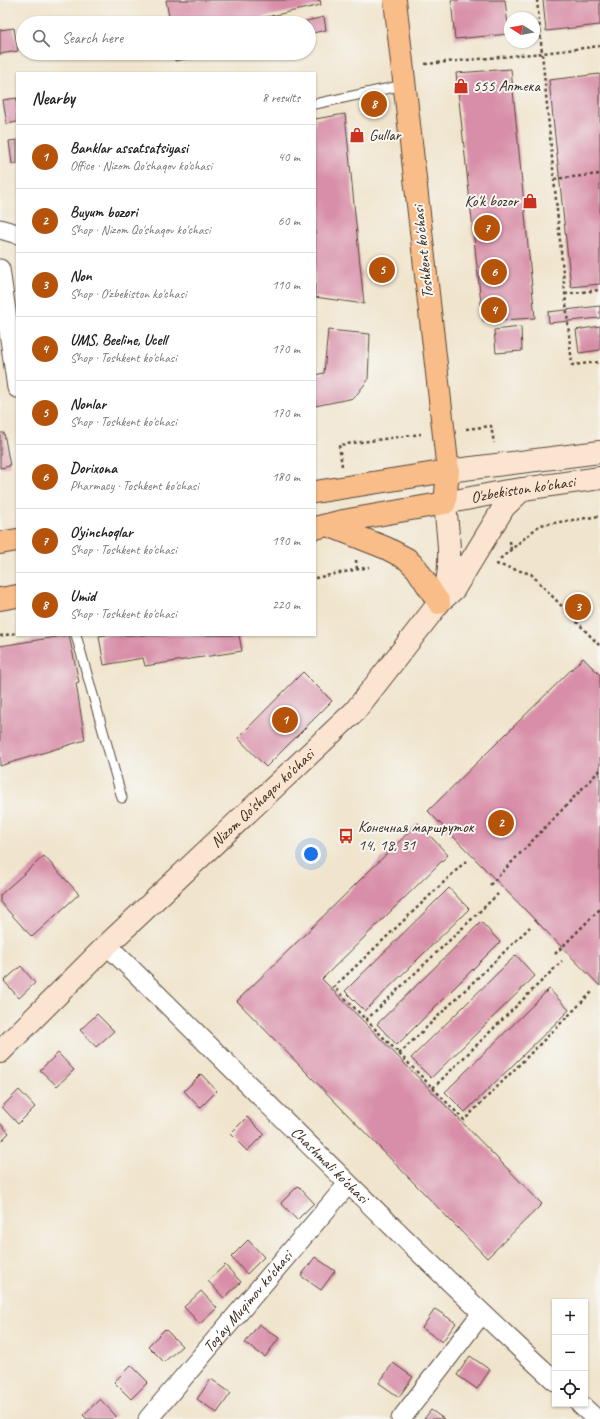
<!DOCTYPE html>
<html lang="en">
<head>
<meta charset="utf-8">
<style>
	:root { --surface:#fff; --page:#f6f6f6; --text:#222; --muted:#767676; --line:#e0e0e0; --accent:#b45309 }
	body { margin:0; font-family:Caveat,sans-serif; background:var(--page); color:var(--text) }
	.controls { position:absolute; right:12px; bottom:12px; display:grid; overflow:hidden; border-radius:0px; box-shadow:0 1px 3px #0004 }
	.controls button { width:36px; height:36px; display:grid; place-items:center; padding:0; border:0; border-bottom:1px solid var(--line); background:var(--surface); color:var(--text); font:20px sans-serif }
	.compass { position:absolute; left:504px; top:12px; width:36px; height:36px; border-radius:50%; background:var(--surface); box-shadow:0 1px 3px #0004; rotate:281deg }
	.you { position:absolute; left:311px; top:854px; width:14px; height:14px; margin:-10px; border:3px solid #fff; border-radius:50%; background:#1a73e8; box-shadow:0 0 0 6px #1a73e833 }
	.badge { display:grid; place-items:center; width:26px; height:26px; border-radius:50%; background:var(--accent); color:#fff; font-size:13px; font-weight:700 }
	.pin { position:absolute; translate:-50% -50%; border:2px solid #fff; box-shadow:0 1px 4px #0006 }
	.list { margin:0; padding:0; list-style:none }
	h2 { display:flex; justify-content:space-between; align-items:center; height:52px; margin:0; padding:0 16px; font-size:17px }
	h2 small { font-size:13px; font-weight:400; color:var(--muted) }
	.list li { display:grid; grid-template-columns:26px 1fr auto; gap:12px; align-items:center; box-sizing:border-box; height:64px; padding:0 16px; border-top:1px solid var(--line) }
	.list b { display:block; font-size:15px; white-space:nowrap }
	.list p { margin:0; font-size:13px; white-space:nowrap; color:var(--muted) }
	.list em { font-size:13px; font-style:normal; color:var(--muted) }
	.icon { flex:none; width:22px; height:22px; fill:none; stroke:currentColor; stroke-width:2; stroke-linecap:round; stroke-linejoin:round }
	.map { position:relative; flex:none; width:600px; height:1419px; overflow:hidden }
	.search { position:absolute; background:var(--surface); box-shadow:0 1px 3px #0004; left:16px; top:16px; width:300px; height:44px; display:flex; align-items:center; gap:10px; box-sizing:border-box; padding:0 14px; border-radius:22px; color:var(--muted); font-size:15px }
	.panel { position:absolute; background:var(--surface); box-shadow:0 1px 3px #0004; left:16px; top:72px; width:300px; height:564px; border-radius:0px }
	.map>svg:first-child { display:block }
	.building { fill:#d88ea8 }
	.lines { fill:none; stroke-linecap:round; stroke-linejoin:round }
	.service-casing { stroke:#564638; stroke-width:11 }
	.minor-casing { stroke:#564638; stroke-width:21 }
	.secondary-casing { stroke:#564638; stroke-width:24 }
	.primary-casing { stroke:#564638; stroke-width:24 }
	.path { stroke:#564638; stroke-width:2.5; stroke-dasharray:3 3; stroke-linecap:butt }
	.service { stroke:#fff; stroke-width:9 }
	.minor { stroke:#fff; stroke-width:19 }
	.secondary { stroke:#fce5d0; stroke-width:22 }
	.primary { stroke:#f8bd89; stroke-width:22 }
	.labels { text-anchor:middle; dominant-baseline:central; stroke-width:4; stroke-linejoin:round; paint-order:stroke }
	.poi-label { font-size:16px; fill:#3b2a1e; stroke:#f6f6f2; text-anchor:start }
	.street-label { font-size:16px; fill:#3b2a1e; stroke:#f6f6f2 }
</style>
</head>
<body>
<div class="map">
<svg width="600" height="1419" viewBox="0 0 600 1419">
	<rect width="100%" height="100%" fill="#f6f6f2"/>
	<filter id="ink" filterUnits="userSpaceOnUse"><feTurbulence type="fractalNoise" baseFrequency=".025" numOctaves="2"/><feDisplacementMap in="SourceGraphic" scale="8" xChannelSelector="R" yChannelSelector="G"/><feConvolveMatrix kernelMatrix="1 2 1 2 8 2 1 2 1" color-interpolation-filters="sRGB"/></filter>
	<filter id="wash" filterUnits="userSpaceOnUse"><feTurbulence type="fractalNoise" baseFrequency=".012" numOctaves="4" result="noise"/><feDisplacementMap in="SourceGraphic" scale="16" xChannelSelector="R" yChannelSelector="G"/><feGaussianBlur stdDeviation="0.9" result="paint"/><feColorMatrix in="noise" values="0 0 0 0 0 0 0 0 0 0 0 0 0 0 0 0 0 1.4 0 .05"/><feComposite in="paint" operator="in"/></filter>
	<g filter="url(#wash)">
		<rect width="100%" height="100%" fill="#f0e4cc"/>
		<g id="blocks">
			<!-- building -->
			<path class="building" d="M166,0H320L321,5L239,23H170Z
				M451,0H505L509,34L455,39Z
				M543,0H600V25L546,31Z
				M324,17L326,30L309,34V23H298Z
				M14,28L18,51L0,54V30Z
				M174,53H211V54L175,61Z
				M511,69L535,318L483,321L456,73Z
				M600,74V284L571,287L549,80Z
				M17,98V122L7,124L3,100Z
				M345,114L364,304L315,297V119Z
				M17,140V164H12L9,141Z
				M600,306V318L549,323L548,312Z
				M600,326V350L579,353L576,330Z
				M521,327L522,351L496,353L494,330Z
				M328,330L370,334L368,380L354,398L315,406V375L324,373Z
				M0,433H4L10,466L0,468Z
				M69,635L79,682L76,683L85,740L0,766V646Z
				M105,635H239L242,651L145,666L143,658L104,665L99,636Z
				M583,658L600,675V986L428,811Z
				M303,672L332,701L266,767L238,738Z
				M418,823L448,855L322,979L542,1204L487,1258L237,1001Z
				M44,856L79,894L32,937L0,902V895Z
				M449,888L469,909L365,1011L345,991Z
				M481,922L500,942L397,1045L377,1024Z
				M516,955L535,976L431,1078L411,1058Z
				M21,966L35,983L19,998L4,981Z
				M549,989L569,1010L465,1112L445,1092Z
				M97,1014L114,1031L96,1047L80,1030Z
				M58,1053L74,1070L57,1086L40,1070Z
				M201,1074L217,1091L200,1108L184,1091Z
				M19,1090L35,1107L18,1124L2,1107Z
				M247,1117L264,1134L247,1151L230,1134Z
				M0,1123L9,1133L0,1142Z
				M298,1186L314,1203L297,1220L281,1203Z
				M248,1240L264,1257L247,1274L231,1257Z
				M315,1257L335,1271L321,1290L301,1276Z
				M225,1265L241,1282L224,1298L208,1281Z
				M201,1291L217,1308L200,1324L184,1307Z
				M435,1309L456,1323L442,1342L422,1328Z
				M259,1324L279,1338L265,1357L245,1343Z
				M165,1329L182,1346L164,1362L148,1346Z
				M470,1356L490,1370L477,1389L457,1375Z
				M393,1363L413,1377L399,1397L379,1383Z
				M131,1365L148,1382L131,1399L114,1382Z
				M211,1379L231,1393L217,1413L197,1399Z
				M100,1399L116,1416L113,1419H87L83,1415Z
				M431,1410L444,1419H424Z"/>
		</g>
	</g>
	<g filter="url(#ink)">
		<use href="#blocks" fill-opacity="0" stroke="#564638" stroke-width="1"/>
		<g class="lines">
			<!-- service casing -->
			<g class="service-casing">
				<path id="service" d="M315,104L404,85
					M76,635L122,798"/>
			</g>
			<!-- minor casing -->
			<g class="minor-casing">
				<g id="minor">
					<path d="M0,229L17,234"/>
					<path d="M0,269L17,388"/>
					<path id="s1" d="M107,945C256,1091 402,1240 555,1381"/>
					<path d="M580,1404L596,1419"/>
					<path id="s2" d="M148,1419L348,1184"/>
					<path d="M401,1419L482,1313"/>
				</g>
			</g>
			<!-- secondary casing -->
			<g class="secondary-casing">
				<g id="secondary">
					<path d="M448,471L600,452"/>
					<path d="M444,598L454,589L504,507L523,489"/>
					<path id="s3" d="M0,1052L107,945L355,711L439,603C442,596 445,590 447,582C452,558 447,528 445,503L502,492L600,478"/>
				</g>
			</g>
			<!-- primary casing -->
			<g class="primary-casing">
				<path id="primary" d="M315,492L448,471
					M328,525L386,548L407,559L417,569L439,603
					M315,528L343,521L445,503L448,471L395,0
					M0,543L17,540
					M0,599L17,596"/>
			</g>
			<!-- path -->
			<path class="path" d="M537,0L554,179L600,174
				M425,64L543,53L600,46
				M554,179L572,365L600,362
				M565,294L600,290
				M466,429L491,426L494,443
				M342,466L339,445L421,434
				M510,541L511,551
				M500,559L540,525L600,516
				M356,560L357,570
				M496,564L531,574L600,646
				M315,578L369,567
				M0,636L17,633
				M466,861L334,987L464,1120L592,992
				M490,885L600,770
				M555,954L600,909
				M366,1020L498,894
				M399,1054L530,927
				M433,1088L562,961"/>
			<!-- service -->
			<use href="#service" class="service"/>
			<!-- minor -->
			<use href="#minor" class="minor"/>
			<!-- secondary -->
			<use href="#secondary" class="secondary"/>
			<!-- primary -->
			<use href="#primary" class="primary"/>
		</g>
	</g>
	<!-- icons -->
	<defs>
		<g id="shop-bare" transform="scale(1.2)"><path d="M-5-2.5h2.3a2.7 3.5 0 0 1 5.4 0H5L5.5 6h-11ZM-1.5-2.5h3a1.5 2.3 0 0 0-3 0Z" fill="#c8321e" stroke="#f6f6f2" stroke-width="2.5" paint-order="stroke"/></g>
		<g id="bus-bare" transform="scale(1.2)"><path d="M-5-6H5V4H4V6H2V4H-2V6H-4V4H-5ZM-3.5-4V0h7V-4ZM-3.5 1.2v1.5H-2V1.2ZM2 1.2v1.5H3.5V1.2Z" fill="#c8321e" stroke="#f6f6f2" stroke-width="2.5" paint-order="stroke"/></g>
	</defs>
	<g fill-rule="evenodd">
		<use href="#shop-bare" x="461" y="86"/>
		<use href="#shop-bare" x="357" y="135"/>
		<use href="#shop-bare" x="530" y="201"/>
		<use href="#bus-bare" x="346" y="836"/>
	</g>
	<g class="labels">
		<!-- poi labels -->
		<g class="poi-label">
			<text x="473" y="86">555 Аптека</text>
			<text x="369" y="135">Gullar</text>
			<text x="518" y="201" text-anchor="end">Ko'k bozor</text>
			<text x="358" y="827">Конечная маршруток<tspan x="358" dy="18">14, 18, 31</tspan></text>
		</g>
		<!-- street labels -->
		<g class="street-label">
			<text transform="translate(423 252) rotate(-96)">Toshkent ko'chasi</text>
			<text stroke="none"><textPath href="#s3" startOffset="810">O'zbekiston ko'chasi</textPath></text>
			<text stroke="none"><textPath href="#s3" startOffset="365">Nizom Qo'shaqov ko'chasi</textPath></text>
			<text stroke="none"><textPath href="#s1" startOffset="313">Chashmali ko'chasi</textPath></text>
			<text stroke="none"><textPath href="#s2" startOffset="154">Tog'ay Muqimov ko'chasi</textPath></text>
		</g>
	</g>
</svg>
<div class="controls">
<button>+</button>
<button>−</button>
<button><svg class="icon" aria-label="locate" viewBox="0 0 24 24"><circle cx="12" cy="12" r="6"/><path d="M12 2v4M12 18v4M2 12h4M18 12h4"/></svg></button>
</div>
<svg class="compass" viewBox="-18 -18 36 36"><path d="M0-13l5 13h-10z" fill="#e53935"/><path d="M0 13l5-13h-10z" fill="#767676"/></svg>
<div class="you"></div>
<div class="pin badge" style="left:285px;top:720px">1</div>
<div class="pin badge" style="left:501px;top:823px">2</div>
<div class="pin badge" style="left:578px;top:607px">3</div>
<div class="pin badge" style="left:494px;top:310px">4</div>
<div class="pin badge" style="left:382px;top:270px">5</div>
<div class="pin badge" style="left:494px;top:272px">6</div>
<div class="pin badge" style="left:487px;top:228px">7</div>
<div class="pin badge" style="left:374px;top:104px">8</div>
<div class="search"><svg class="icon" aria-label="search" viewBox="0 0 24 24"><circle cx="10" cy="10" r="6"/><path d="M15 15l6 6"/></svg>Search here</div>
<section class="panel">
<h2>Nearby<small>8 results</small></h2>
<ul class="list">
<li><span class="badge">1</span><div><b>Banklar assatsatsiyasi</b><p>Office · Nizom Qo'shaqov ko'chasi</p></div><em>40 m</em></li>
<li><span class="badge">2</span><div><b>Buyum bozori</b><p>Shop · Nizom Qo'shaqov ko'chasi</p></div><em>60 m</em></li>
<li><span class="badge">3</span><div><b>Non</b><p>Shop · O'zbekiston ko'chasi</p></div><em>110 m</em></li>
<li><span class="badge">4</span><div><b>UMS, Beeline, Ucell</b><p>Shop · Toshkent ko'chasi</p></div><em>170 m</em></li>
<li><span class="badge">5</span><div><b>Nonlar</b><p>Shop · Toshkent ko'chasi</p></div><em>170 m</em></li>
<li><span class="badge">6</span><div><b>Dorixona</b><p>Pharmacy · Toshkent ko'chasi</p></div><em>180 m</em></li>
<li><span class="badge">7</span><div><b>O'yinchoqlar</b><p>Shop · Toshkent ko'chasi</p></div><em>190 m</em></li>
<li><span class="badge">8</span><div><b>Umid</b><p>Shop · Toshkent ko'chasi</p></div><em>220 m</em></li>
</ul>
</section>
</div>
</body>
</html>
